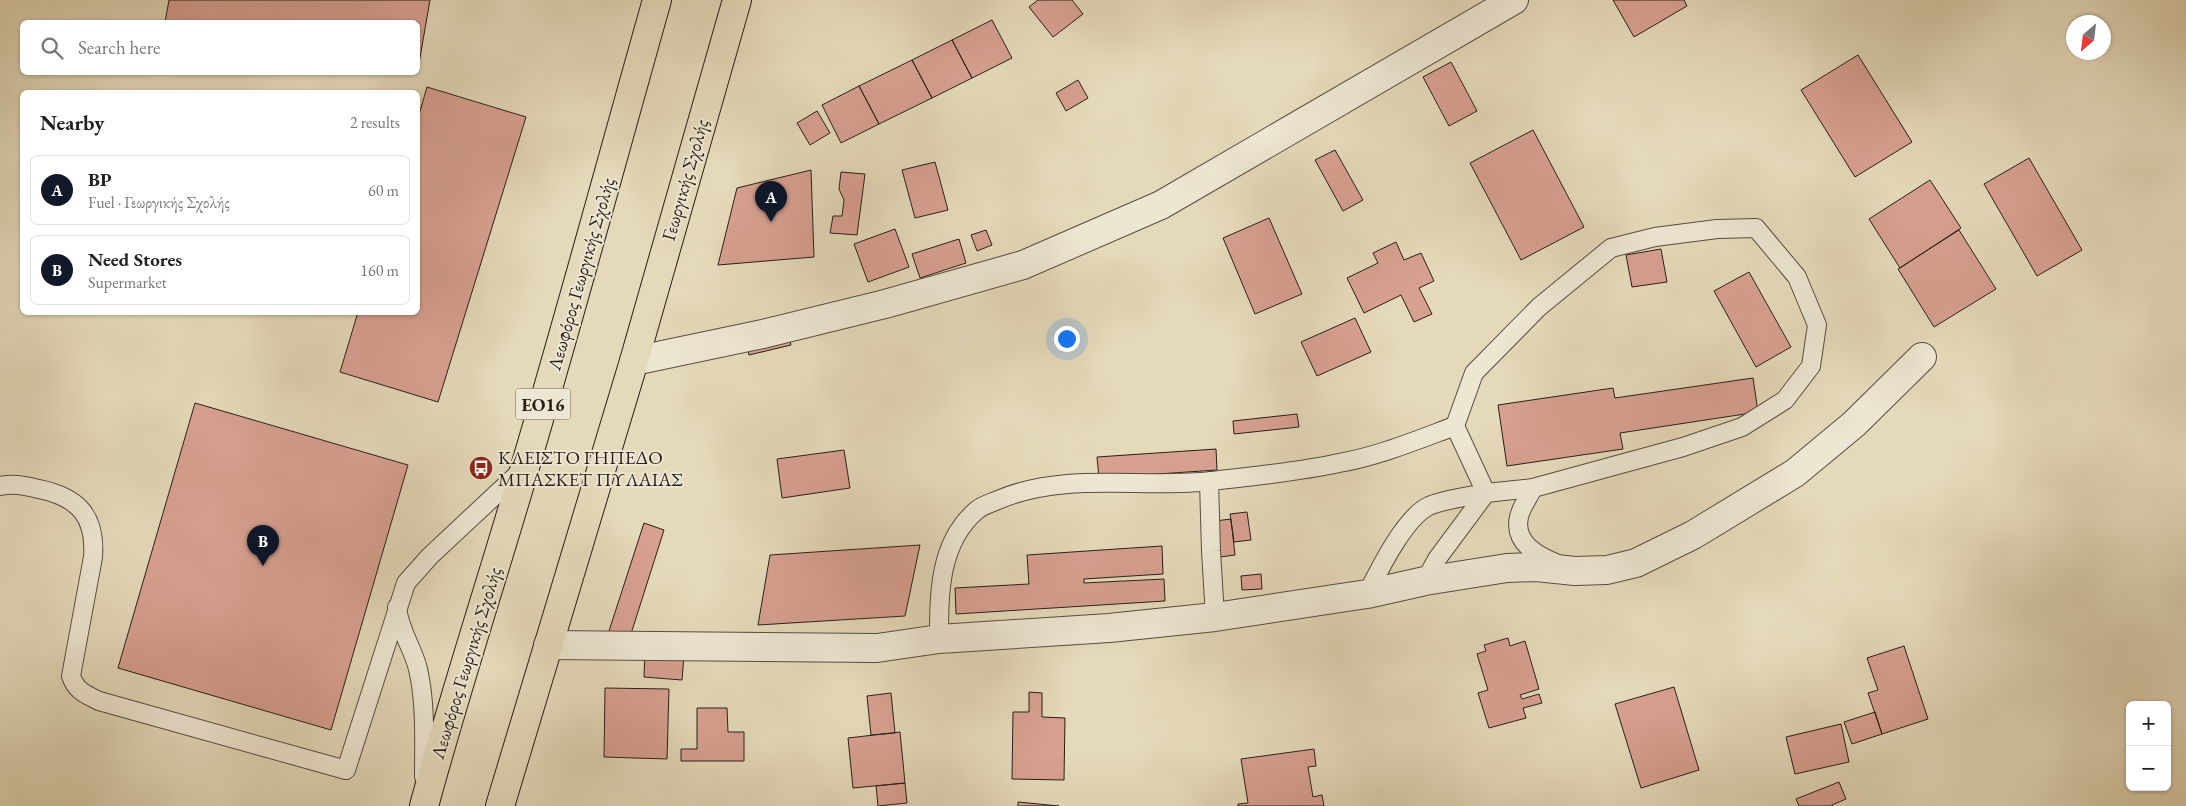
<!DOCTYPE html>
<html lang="en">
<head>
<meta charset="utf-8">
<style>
	:root { --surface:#fff; --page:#f2f2f2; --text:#222; --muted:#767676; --line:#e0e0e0; --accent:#111827 }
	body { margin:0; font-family:"EB Garamond",serif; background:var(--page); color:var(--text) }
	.controls { position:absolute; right:15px; bottom:15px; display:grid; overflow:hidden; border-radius:8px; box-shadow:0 1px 4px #0004 }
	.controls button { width:45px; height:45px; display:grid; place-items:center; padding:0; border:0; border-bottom:1px solid var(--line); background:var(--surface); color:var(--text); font:25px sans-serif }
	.compass { position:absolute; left:2066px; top:15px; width:45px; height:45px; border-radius:50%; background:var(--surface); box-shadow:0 1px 4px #0004; rotate:208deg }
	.you { position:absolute; left:1066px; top:338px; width:18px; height:18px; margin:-12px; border:4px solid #fff; border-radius:50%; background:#1a73e8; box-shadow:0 0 0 8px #1a73e833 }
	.badge { display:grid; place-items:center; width:32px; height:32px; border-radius:50%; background:var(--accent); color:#fff; font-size:16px; font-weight:700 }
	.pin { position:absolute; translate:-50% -41px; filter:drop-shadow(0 1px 2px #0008) }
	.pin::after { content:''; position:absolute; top:26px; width:18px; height:15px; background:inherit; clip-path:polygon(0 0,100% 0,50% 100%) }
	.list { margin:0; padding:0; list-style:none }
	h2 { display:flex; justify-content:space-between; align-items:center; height:65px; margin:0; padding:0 20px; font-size:21px }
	h2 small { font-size:16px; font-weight:400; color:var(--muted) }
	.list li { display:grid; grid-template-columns:32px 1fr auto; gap:15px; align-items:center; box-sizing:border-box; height:70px; margin:0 10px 10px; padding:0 10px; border:1px solid var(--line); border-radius:8px }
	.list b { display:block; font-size:19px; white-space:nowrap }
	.list p { margin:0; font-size:16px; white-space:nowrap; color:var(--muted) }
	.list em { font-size:16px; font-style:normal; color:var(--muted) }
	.icon { flex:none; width:28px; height:28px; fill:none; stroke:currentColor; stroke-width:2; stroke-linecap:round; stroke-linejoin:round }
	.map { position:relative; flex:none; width:2186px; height:806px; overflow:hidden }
	.search { position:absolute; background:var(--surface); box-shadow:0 1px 4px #0004; left:20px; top:20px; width:400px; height:55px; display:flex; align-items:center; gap:12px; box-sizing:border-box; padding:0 18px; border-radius:8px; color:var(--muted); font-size:19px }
	.panel { position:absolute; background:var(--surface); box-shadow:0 1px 4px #0004; left:20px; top:90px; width:400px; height:225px; border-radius:8px }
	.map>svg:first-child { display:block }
	.building { fill:#d7a091; stroke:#291e16 }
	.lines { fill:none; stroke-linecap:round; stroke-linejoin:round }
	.lane-casing { stroke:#584d3f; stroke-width:20 }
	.street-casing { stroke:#584d3f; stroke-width:30 }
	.primary-casing { stroke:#291e16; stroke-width:30 }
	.lane { stroke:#ede6d2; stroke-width:18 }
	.street { stroke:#ede6d2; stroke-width:28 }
	.primary { stroke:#e4d9ba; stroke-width:28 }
	.labels { text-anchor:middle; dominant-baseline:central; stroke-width:4; stroke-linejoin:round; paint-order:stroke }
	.shield { fill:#ede6d2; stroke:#645a4e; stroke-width:1 }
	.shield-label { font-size:18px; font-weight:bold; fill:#291e16 }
	.street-label { font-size:19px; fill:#291e16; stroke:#ede6d2 }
	.poi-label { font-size:19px; fill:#291e16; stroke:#ede6d2; text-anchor:start }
</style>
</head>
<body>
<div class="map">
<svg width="2186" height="806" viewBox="0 0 2186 806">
	<rect width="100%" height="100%" fill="#e4d9ba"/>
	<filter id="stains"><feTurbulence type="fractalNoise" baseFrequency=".004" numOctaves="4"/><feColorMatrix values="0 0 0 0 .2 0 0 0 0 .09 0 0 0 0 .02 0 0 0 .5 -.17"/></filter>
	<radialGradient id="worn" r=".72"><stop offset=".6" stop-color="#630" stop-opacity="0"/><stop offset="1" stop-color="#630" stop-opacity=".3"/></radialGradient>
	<!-- building -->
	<path class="building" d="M169,0H430L418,69V22H165Z
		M1038,0H1072L1083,14L1053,37L1029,7Z
		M1613,0H1684L1687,6L1634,37Z
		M992,20L1012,58L972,78L952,40Z
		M952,40L972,78L932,98L912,60Z
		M1858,55L1912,142L1855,177L1801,90Z
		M912,60L932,98L879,124L859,86Z
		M1451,62L1477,111L1449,126L1423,77Z
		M1078,80L1088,98L1066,111L1056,93Z
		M859,86L879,124L841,143L822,105Z
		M427,87L526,117L438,402L340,372L358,312H418V118Z
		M817,111L830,133L810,145L797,123Z
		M1533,130L1584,227L1521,260L1470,163Z
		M1335,150L1363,200L1343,211L1315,160Z
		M2029,158L2082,250L2037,276L1984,184Z
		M935,162L948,210L915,218L902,170Z
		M811,170L814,257L718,265L737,188Z
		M841,172L865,174L857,235L830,233L833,216H842L844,200L839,189Z
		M1930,180L1961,228L1900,268L1869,219Z
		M1269,218L1302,294L1255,314L1223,238Z
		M895,229L909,267L868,282L854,244Z
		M986,230L992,245L977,251L971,235Z
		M1959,230L1996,289L1934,327L1898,269Z
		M959,239L966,263L920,278L912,254Z
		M1396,242L1404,260L1421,253L1434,281L1419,288L1432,314L1414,322L1401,295L1364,313L1347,278L1378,263L1373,253Z
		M1661,249L1667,282L1632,287L1626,255Z
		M1749,272L1791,347L1756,367L1714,291Z
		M1355,318L1371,352L1317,376L1301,342Z
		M787,330L791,345L749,355L746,340Z
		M1753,378L1758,412L1620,433L1623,449L1507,466L1498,405L1613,388L1615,398Z
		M195,403L408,465L331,730L118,668Z
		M1297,414L1299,427L1234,434L1233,421Z
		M1216,449L1217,470L1099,478L1097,457Z
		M844,450L850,488L782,498L777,459Z
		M1247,512L1251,540L1234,542L1230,514Z
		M1231,519L1235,555L1220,557L1215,521Z
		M644,523L664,530L629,640L608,634Z
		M920,545L905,616L758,625L770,555Z
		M1162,546L1163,574L1084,579V583L1164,579L1165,601L956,614L955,588L1029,584L1027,555Z
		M1261,574L1262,589L1242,590L1241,576Z
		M1508,638L1510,646L1525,641L1539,689L1520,695L1522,699L1539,694L1542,703L1523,708L1526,718L1489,728L1478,693L1488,690L1477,654L1486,651L1484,645Z
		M1904,646L1928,719L1882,734L1868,693L1878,690L1867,658Z
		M645,652L684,654L682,680L644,677Z
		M1674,687L1699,770L1641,788L1615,704Z
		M605,688L669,689L667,759L604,757Z
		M1029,692L1042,693V717L1065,718L1064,780L1012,779L1013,712H1029Z
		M891,693L895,733L871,735L867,696Z
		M697,708H727L728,732H744V761H681V749H697Z
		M1875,712L1882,734L1852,744L1844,722Z
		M1841,724L1849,762L1795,774L1786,737Z
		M900,732L905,783L853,788L848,738Z
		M1314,749L1316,766L1308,767L1313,797L1322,795L1324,806H1238V804L1248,803L1241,759Z
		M1839,782L1846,799L1832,805V806H1799L1796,799Z
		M905,783L907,803L878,806L876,786Z
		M1018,802L1059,806H1018Z"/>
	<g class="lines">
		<!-- lane casing -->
		<g class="lane-casing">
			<path id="lane" d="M1209,481L1211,551L1215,617
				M0,486C14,483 25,486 39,489C78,497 96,516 93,557L71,676C76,691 85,694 99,701L346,770L406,583L430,556L521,471
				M1425,581L1437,559L1486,493L1533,488
				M1367,594C1379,570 1405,517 1429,506C1441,500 1471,496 1486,493L1455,426L1474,373L1539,307L1611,248L1655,237L1717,229L1756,228L1797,277L1817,325L1811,366L1785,400L1742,427L1683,447L1533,488C1529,497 1521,507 1519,517C1513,543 1538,556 1558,564
				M397,607C399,630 413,648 418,669C426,704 424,742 424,777
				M939,639C939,593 939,542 977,510C983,505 991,503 998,500C1065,471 1141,489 1212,481C1254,476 1298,472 1339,463C1379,456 1417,440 1455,426"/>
		</g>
		<!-- street casing -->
		<g class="street-casing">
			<path id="street" d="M634,361L763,334L885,304L1023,265L1161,205L1514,0
				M548,645L877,648L939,639L1109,628L1215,617L1367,594L1425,581L1507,568L1536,567L1575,571L1607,570L1636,563L1693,535L1795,473L1854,424L1922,357"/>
		</g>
		<!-- primary casing -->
		<g class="primary-casing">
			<path id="primary" d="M424,806C455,692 492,580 525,467C571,312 613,156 657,0
				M500,806L634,361L737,0"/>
		</g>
		<!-- lane -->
		<use href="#lane" class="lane"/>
		<!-- street -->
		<use href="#street" class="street"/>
		<!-- primary -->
		<use href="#primary" class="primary"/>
	</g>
	<!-- icons -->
	<defs>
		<g id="bus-disc" transform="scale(1.25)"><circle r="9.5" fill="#8f2418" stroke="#ede6d2"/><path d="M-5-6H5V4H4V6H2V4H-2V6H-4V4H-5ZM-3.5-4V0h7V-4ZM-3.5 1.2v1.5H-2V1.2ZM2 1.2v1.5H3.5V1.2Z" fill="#fff"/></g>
	</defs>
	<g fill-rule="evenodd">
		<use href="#bus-disc" x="481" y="468"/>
	</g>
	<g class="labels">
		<!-- shield labels -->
		<rect class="shield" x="515.5" y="388.5" width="55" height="31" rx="4"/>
		<g class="shield-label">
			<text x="543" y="404">ΕΟ16</text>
		</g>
		<!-- street labels -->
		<g class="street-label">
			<text transform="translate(685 180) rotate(-74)">Γεωργικής Σχολής</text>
			<text transform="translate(581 274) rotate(-74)">Λεωφόρος Γεωργικής Σχολής</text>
			<text transform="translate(466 663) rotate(-73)">Λεωφόρος Γεωργικής Σχολής</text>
		</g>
		<!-- poi labels -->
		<g class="poi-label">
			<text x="498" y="457">ΚΛΕΙΣΤΟ ΓΗΠΕΔΟ<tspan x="498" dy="22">ΜΠΑΣΚΕΤ ΠΥΛΑΙΑΣ</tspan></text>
		</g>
	</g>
	<rect width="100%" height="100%" filter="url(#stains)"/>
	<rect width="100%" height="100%" fill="url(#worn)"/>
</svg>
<div class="controls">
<button>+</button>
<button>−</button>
</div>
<svg class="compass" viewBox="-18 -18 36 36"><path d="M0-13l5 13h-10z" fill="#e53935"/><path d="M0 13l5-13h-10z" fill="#767676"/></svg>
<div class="you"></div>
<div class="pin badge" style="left:771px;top:222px">A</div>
<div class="pin badge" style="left:263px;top:566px">B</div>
<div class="search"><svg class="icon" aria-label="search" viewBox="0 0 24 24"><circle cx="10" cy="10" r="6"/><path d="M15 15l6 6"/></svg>Search here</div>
<section class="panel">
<h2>Nearby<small>2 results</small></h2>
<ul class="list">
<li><span class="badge">A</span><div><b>BP</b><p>Fuel · Γεωργικής Σχολής</p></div><em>60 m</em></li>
<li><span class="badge">B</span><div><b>Need Stores</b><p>Supermarket</p></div><em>160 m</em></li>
</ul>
</section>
</div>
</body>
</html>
